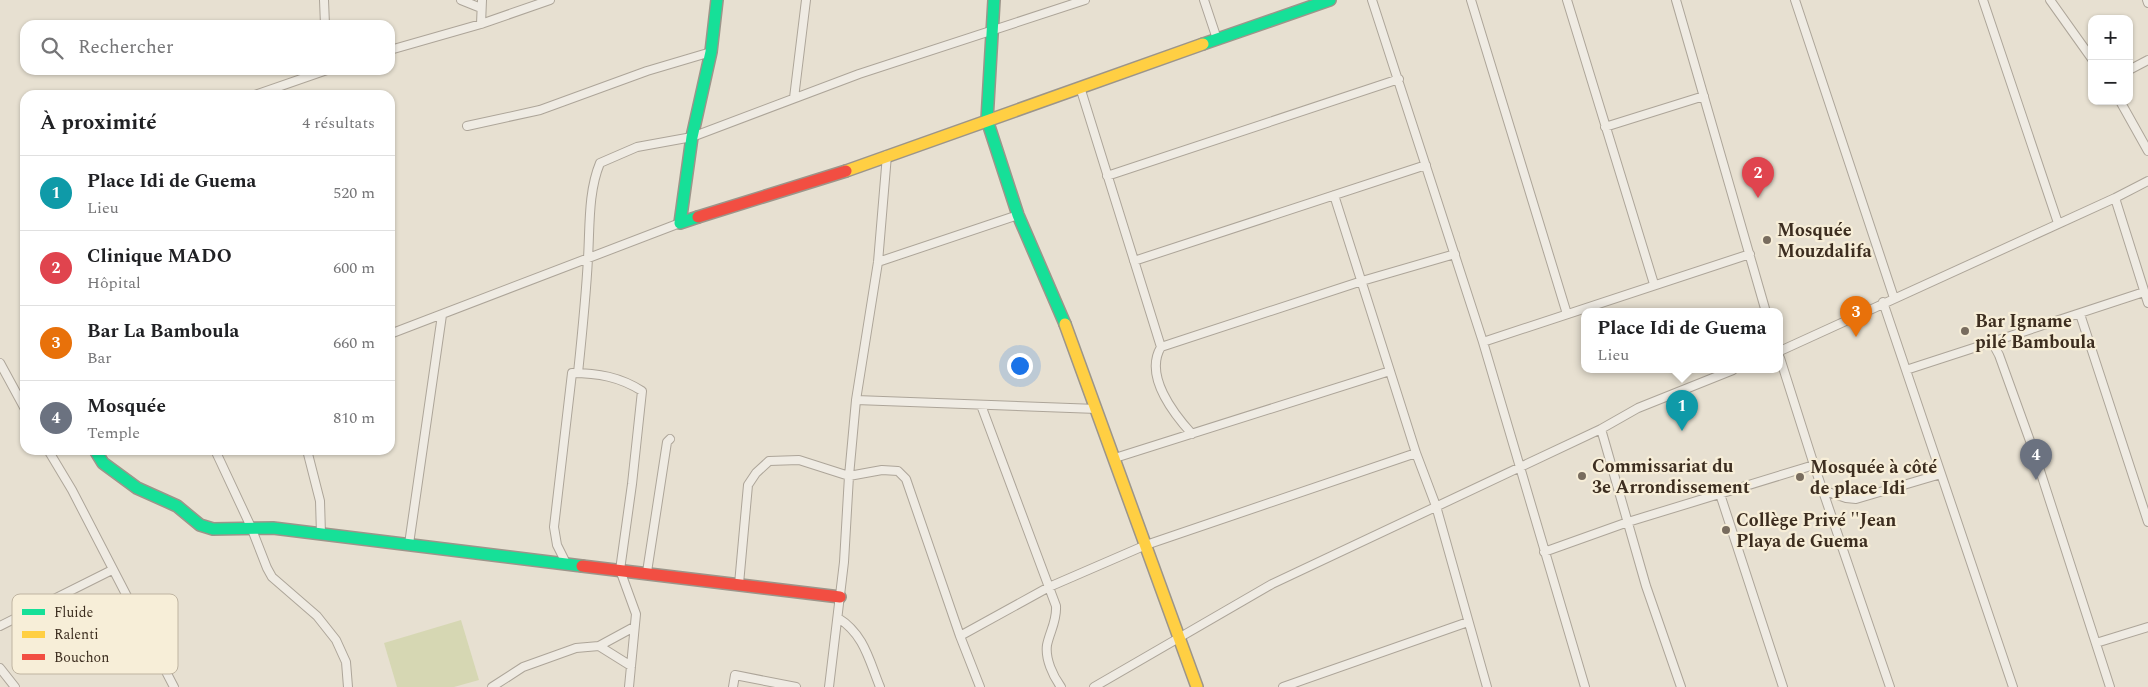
<!DOCTYPE html>
<html lang="fr">
<head>
<meta charset="utf-8">
<style>
	:root { --surface:#fff; --page:#f6f6f6; --text:#202124; --muted:#757577; --line:#e0e0e0; --accent:#786c5e }
	body { margin:0; font-family:Spectral,serif; background:var(--page); color:var(--text) }
	.controls { position:absolute; right:15px; top:15px; display:grid; overflow:hidden; border-radius:10px; box-shadow:0 1px 4px #0004 }
	.controls button { width:45px; height:45px; display:grid; place-items:center; padding:0; border:0; border-bottom:1px solid var(--line); background:var(--surface); color:var(--text); font:25px sans-serif }
	.you { position:absolute; left:1019px; top:365px; width:18px; height:18px; margin:-12px; border:4px solid #fff; border-radius:50%; background:#1a73e8; box-shadow:0 0 0 8px #1a73e833 }
	.badge { display:grid; place-items:center; width:32px; height:32px; border-radius:50%; background:var(--accent); color:#fff; font-size:16px; font-weight:700 }
	.pin { position:absolute; translate:-50% -41px; filter:drop-shadow(0 1px 2px #0008) }
	.pin::after { content:''; position:absolute; top:26px; width:18px; height:15px; background:inherit; clip-path:polygon(0 0,100% 0,50% 100%) }
	.popup { position:absolute; left:1581px; top:308px; width:202px; height:65px; box-sizing:border-box; display:grid; place-content:center; border-radius:10px; background:var(--surface); filter:drop-shadow(0 1px 4px #0005); font-size:16px; white-space:nowrap; color:var(--muted) }
	.popup b { font-size:19px; color:var(--text) }
	.popup::after { content:''; position:absolute; left:50%; top:100%; margin-left:-10px; border:10px solid transparent; border-top-color:var(--surface) }
	.list { margin:0; padding:0; list-style:none }
	h2 { display:flex; justify-content:space-between; align-items:center; height:65px; margin:0; padding:0 20px; font-size:21px }
	h2 small { font-size:16px; font-weight:400; color:var(--muted) }
	.list li { display:grid; grid-template-columns:32px 1fr auto; gap:15px; align-items:center; box-sizing:border-box; height:75px; padding:0 20px; border-top:1px solid var(--line) }
	.list b { display:block; font-size:19px; white-space:nowrap }
	.list p { margin:0; font-size:16px; white-space:nowrap; color:var(--muted) }
	.list em { font-size:16px; font-style:normal; color:var(--muted) }
	.icon { flex:none; width:28px; height:28px; fill:none; stroke:currentColor; stroke-width:2; stroke-linecap:round; stroke-linejoin:round }
	.map { position:relative; flex:none; width:2148px; height:687px; overflow:hidden }
	.search { position:absolute; background:var(--surface); box-shadow:0 1px 4px #0004; left:20px; top:20px; width:375px; height:55px; display:flex; align-items:center; gap:12px; box-sizing:border-box; padding:0 18px; border-radius:15px; color:var(--muted); font-size:19px }
	.panel { position:absolute; background:var(--surface); box-shadow:0 1px 4px #0004; left:20px; top:90px; width:375px; height:365px; border-radius:15px }
	.map>svg:first-child { display:block }
	.green { fill:#d6d7b3 }
	.lines { fill:none; stroke-linecap:round; stroke-linejoin:round }
	.street-casing { stroke:#ada599; stroke-width:10 }
	.fast-casing { stroke:#9c958a; stroke-width:14 }
	.slow-casing { stroke:#9c958a; stroke-width:14 }
	.jam-casing { stroke:#9c958a; stroke-width:14 }
	.street { stroke:#efebe3; stroke-width:8 }
	.fast { stroke:#16e098; stroke-width:11 }
	.slow { stroke:#ffcf43; stroke-width:11 }
	.jam { stroke:#f24e42; stroke-width:11 }
	.poi-dot { fill:#786c5e; stroke:#f7eed8; stroke-width:2 }
	.labels { text-anchor:middle; dominant-baseline:central; stroke-width:4.5; stroke-linejoin:round; paint-order:stroke }
	.poi-label { font-size:18px; font-weight:bold; fill:#3d2e20; stroke:#f7eed8; text-anchor:start }
	.key { fill:#f7eed8; stroke:#bfb4a1; stroke-width:1 }
	.key-label { font-size:14px; fill:#3d2e20 }
</style>
</head>
<body>
<div class="map">
<svg width="2148" height="687" viewBox="0 0 2148 687">
	<rect width="100%" height="100%" fill="#e7e0d1"/>
	<!-- green -->
	<path class="green" d="M461,620L479,680L454,687H397L384,643Z"/>
	<g class="lines">
		<!-- street casing -->
		<g class="street-casing">
			<path id="street" d="M324,0L325,25
				M461,0L481,8
				M1204,0L1217,39
				M1372,0L1483,342L1585,687
				M1471,0L1567,314
				M1567,0L1654,284
				M1676,0L1766,312
				M1795,0L1894,298
				M1983,0L2058,223
				M2050,0L2092,59
				M2147,0L2148,3
				M481,24L482,0
				M390,50L481,24L550,0
				M2129,70L2148,60
				M1080,87L1161,347
				M255,95L327,70
				M794,98L806,0
				M2120,101L2148,151
				M467,126L540,110L647,71L711,52
				M1605,127L1704,96
				M1107,176L1399,79
				M1334,195L1416,453L1436,506L1487,687
				M2115,198L2148,303
				M1134,261L1426,165
				M878,262L1018,215
				M1883,302L2013,687
				M2080,314L2148,522
				M390,334L680,223
				M1483,342L1750,254
				M1992,342L2144,292
				M1780,351L2115,198L2148,181
				M1780,358L1814,465L1890,687
				M0,363L25,409
				M1906,370L1992,342L1999,355L2034,452L2110,687
				M578,373C582,335 586,296 588,258C590,226 588,192 600,163L637,147L692,137L859,74L1085,0
				M856,400L1097,409
				M981,405L1056,606C1057,621 1050,631 1047,645C1045,659 1053,676 1061,687
				M1601,429L1646,586L1681,687
				M1192,434C1173,413 1144,375 1161,347L1362,281L1455,254
				M48,450L72,490L174,687
				M215,450L251,527L267,568L272,577L317,616L336,640L346,662L348,687
				M307,450L320,501L321,534
				M1115,458L1390,371
				M1822,490L1846,498L1856,499L1941,474
				M1720,494L1783,687
				M409,544L442,315
				M1544,552L1628,522L1814,465
				M566,563L557,545L554,527L572,373C598,373 620,377 642,391L632,484L620,570L636,614L629,687
				M647,572L667,442L670,439
				M739,584L748,485L756,473L769,461L799,460L849,476L882,470L898,471L906,479L960,636L980,687
				M838,618C864,634 869,660 880,687
				M0,626L112,570
				M960,636L1049,587L1146,545L1416,453
				M2096,643L2148,627
				M599,646L631,666
				M0,668L15,687
				M492,687L523,667L576,648L599,646L634,627
				M733,687L735,675L796,687
				M829,687L844,562L849,476L856,400L878,262L887,155
				M1094,687L1272,584L1601,429L1638,408L1733,370
				M1283,687L1468,622"/>
		</g>
		<!-- fast casing -->
		<g class="fast-casing">
			<path id="fast" d="M994,0L987,120L1018,215L1065,324
				M1203,44L1330,0
				M698,217L680,223L692,137L711,52L717,0
				M95,450L103,463L137,488L177,506L200,525L213,529L273,528L582,566"/>
		</g>
		<!-- slow casing -->
		<g class="slow-casing">
			<path id="slow" d="M846,171L1203,44
				M1065,324L1197,687"/>
		</g>
		<!-- jam casing -->
		<g class="jam-casing">
			<path id="jam" d="M698,217L846,171
				M582,566L840,597"/>
		</g>
		<!-- street -->
		<use href="#street" class="street"/>
		<!-- fast -->
		<use href="#fast" class="fast"/>
		<!-- slow -->
		<use href="#slow" class="slow"/>
		<!-- jam -->
		<use href="#jam" class="jam"/>
	</g>
	<!-- markers -->
	<g class="poi-dot">
		<circle cx="1767" cy="240" r="5"/>
		<circle cx="1965" cy="331" r="5"/>
		<circle cx="1582" cy="476" r="5"/>
		<circle cx="1800" cy="477" r="5"/>
		<circle cx="1726" cy="530" r="5"/>
	</g>
	<g class="labels">
		<!-- poi labels -->
		<g class="poi-label">
			<text x="1777" y="230">Mosquée<tspan x="1777" dy="21">Mouzdalifa</tspan></text>
			<text x="1975" y="321">Bar Igname<tspan x="1975" dy="21">pilé Bamboula</tspan></text>
			<text x="1592" y="466">Commissariat du<tspan x="1592" dy="21">3e Arrondissement</tspan></text>
			<text x="1810" y="467">Mosquée à côté<tspan x="1810" dy="21">de place Idi</tspan></text>
			<text x="1736" y="520">Collège Privé ''Jean<tspan x="1736" dy="21">Playa de Guema</tspan></text>
		</g>
	</g>
	<!-- legend -->
	<rect x="12" y="594" width="166" height="80" rx="8" class="key"/>
	<rect x="22" y="609" width="23" height="6" fill="#16e098"/>
	<rect x="22" y="631" width="23" height="7" fill="#ffcf43"/>
	<rect x="22" y="654" width="23" height="6" fill="#f24e42"/>
	<g class="key-label">
		<text x="54" y="617">Fluide</text>
		<text x="54" y="639">Ralenti</text>
		<text x="54" y="662">Bouchon</text>
	</g>
</svg>
<div class="controls">
<button>+</button>
<button>−</button>
</div>
<div class="you"></div>
<div class="pin badge" style="left:1682px;top:431px;background:#0f9aa8">1</div>
<div class="popup"><b>Place Idi de Guema</b>Lieu</div>
<div class="pin badge" style="left:1758px;top:198px;background:#e0444e">2</div>
<div class="pin badge" style="left:1856px;top:337px;background:#e8710a">3</div>
<div class="pin badge" style="left:2036px;top:480px;background:#6b7280">4</div>
<div class="search"><svg class="icon" aria-label="search" viewBox="0 0 24 24"><circle cx="10" cy="10" r="6"/><path d="M15 15l6 6"/></svg>Rechercher</div>
<section class="panel">
<h2>À proximité<small>4 résultats</small></h2>
<ul class="list">
<li><span class="badge" style="background:#0f9aa8">1</span><div><b>Place Idi de Guema</b><p>Lieu</p></div><em>520 m</em></li>
<li><span class="badge" style="background:#e0444e">2</span><div><b>Clinique MADO</b><p>Hôpital</p></div><em>600 m</em></li>
<li><span class="badge" style="background:#e8710a">3</span><div><b>Bar La Bamboula</b><p>Bar</p></div><em>660 m</em></li>
<li><span class="badge" style="background:#6b7280">4</span><div><b>Mosquée</b><p>Temple</p></div><em>810 m</em></li>
</ul>
</section>
</div>
</body>
</html>
